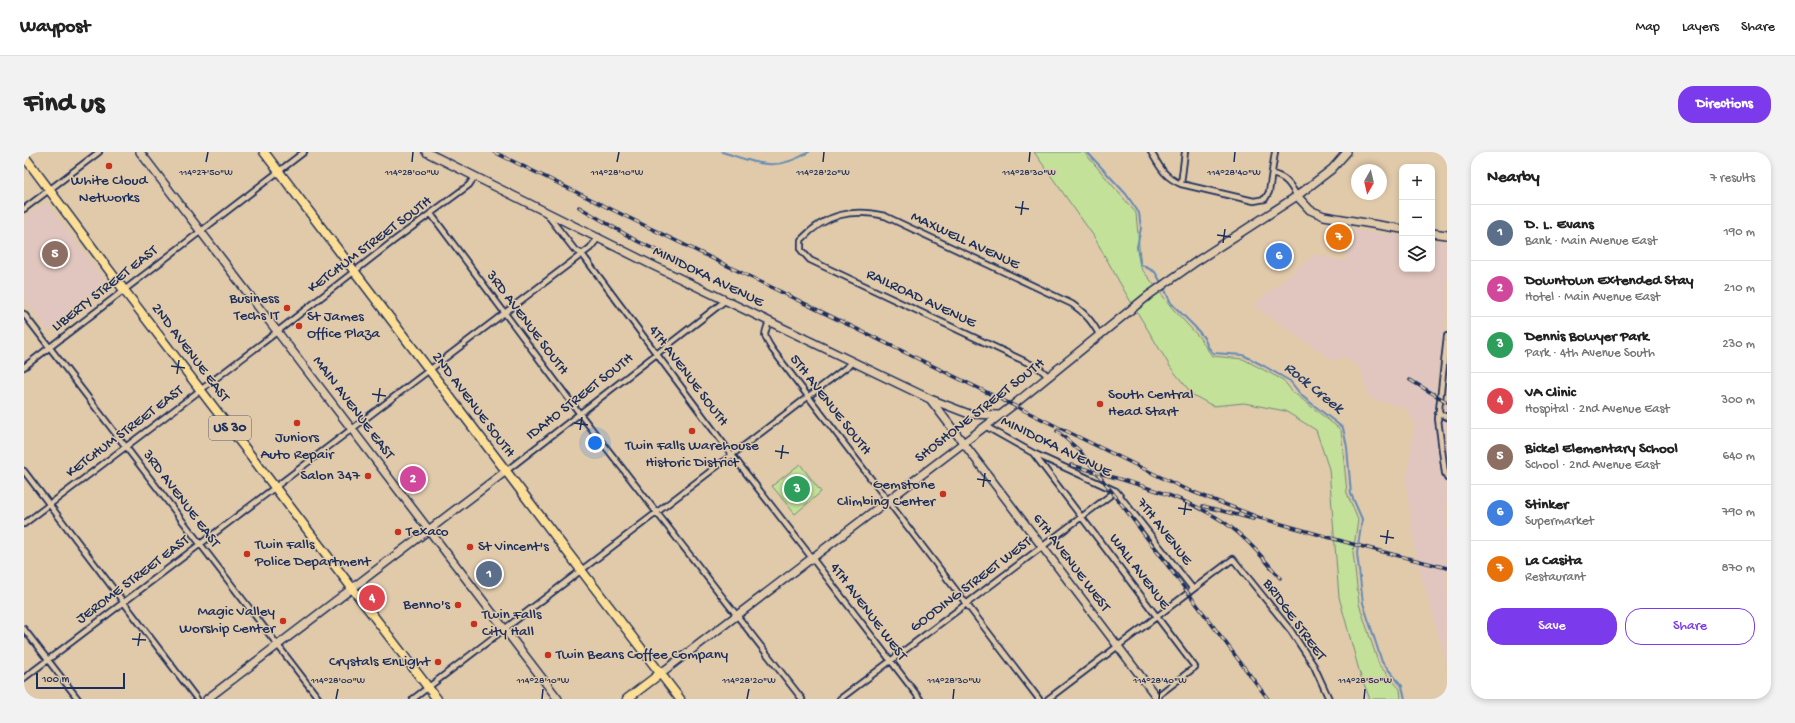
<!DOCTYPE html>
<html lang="en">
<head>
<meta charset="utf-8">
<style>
	:root { --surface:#fff; --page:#f2f2f2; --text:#222; --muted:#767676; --line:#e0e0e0; --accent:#7c3aed }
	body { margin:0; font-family:"Gochi Hand",sans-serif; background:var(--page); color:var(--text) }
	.controls { position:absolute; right:12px; top:12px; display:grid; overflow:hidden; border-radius:8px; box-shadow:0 2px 6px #0003 }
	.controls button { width:36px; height:36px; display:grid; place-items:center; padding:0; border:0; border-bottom:1px solid var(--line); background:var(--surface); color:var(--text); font:20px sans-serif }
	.compass { position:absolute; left:1327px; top:12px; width:36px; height:36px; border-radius:50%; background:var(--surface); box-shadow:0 2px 6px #0003; rotate:188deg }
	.scale { position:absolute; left:12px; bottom:10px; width:89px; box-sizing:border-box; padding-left:4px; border:2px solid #1b2f5e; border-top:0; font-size:11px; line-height:14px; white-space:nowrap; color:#1b2f5e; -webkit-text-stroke:3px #e1caaa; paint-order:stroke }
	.you { position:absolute; left:571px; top:291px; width:14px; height:14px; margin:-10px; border:3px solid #fff; border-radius:50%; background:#1a73e8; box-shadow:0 0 0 6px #1a73e833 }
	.badge { display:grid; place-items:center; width:26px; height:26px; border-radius:50%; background:var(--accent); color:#fff; font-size:13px; font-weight:700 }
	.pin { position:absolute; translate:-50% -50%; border:2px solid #fff; box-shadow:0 1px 4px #0006 }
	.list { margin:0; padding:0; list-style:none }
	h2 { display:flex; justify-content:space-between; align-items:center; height:52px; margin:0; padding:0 16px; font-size:17px }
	h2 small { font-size:13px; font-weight:400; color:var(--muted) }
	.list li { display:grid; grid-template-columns:26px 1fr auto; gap:12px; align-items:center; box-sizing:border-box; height:56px; padding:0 16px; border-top:1px solid var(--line) }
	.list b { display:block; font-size:15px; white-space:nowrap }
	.list p { margin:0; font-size:13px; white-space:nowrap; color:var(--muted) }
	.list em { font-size:13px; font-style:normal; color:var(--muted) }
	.actions { display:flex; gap:8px; padding:12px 16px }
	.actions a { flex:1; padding:9px 0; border:1px solid var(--accent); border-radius:16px; text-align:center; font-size:14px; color:var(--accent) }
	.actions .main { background:var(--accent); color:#fff }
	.icon { flex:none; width:22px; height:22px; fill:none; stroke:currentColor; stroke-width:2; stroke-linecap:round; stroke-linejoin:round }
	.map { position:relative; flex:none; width:1423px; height:547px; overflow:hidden; border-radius:16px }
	header { display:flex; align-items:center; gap:24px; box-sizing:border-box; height:56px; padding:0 20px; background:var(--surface); border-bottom:1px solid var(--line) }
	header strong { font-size:19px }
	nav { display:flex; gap:22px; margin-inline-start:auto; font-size:14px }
	.intro { display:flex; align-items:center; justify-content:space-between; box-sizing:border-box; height:96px; padding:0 24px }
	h1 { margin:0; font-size:28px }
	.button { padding:10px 18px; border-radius:16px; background:var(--accent); color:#fff; font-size:14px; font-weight:700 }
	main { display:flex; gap:24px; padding:0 24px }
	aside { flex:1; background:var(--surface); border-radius:16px; box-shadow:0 2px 6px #0003 }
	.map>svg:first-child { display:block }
	.built { fill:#e0c6be }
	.green { fill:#c3e198; stroke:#6f887b }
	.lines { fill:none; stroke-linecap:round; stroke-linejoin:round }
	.stream { stroke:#618bb6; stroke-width:2 }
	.street-casing { stroke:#1b2f5e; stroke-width:8 }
	.secondary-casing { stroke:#1b2f5e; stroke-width:10 }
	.primary-casing { stroke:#1b2f5e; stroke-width:11 }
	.street { stroke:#e1caaa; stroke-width:4.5 }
	.secondary { stroke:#e1caaa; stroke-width:7 }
	.primary { stroke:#fcde96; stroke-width:8 }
	.rail-casing { stroke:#1b2f5e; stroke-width:3.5 }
	.rail { stroke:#e1caaa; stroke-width:2; stroke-dasharray:6; stroke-linecap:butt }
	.ticks { fill:none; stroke:#1b2f5e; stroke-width:1.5 }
	.poi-dot { fill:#c8321e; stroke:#e1caaa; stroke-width:1.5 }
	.labels { text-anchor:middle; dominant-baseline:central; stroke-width:3; stroke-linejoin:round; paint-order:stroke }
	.shield { fill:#e1caaa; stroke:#565e75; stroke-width:1 }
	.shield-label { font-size:14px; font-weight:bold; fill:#1b2f5e }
	.poi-label { font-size:15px; fill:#1b2f5e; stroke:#e1caaa; text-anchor:start }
	.street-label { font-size:15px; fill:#1b2f5e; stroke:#e1caaa }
	.water-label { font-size:16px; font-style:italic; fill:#273e6d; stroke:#e1caaa }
	.ticks-label { font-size:10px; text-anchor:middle; fill:#1b2f5e; stroke:#e1caaa; stroke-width:3; stroke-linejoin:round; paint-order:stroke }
</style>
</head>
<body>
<header>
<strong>Waypost</strong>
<nav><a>Map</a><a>Layers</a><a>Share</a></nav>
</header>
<div class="intro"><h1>Find us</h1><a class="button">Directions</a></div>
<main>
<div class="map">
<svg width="1423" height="547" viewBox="0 0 1423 547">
	<rect width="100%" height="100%" fill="#e1caaa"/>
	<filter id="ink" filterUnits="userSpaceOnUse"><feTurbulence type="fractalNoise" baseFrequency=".025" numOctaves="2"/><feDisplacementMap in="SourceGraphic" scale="8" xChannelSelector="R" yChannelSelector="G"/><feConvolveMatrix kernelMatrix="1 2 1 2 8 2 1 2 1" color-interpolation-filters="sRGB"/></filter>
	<g filter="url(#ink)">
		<!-- built -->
		<path class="built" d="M20,51H23L88,138L81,144L69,146L40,170L24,179L0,147V66Z
			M1325,77L1378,84V117H1408V88L1423,91V157L1410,247L1423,255V513L1391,402L1382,331L1391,270L1381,256L1345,246L1336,215L1320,205L1309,209L1229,153L1291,102L1321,109Z"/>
		<!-- green -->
		<path class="green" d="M1010,0H1060L1112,61L1117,116L1149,157L1175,185L1188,204L1219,207L1259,228L1269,240L1317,278L1323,341L1334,368L1329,400L1335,452L1355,513L1376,537L1377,547H1346L1336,522L1315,445L1305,317L1292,278L1261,259L1220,251L1189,254L1169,243L1147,216L1101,140L1069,83Z
			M776,312L797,340L771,362L748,334Z"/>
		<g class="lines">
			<!-- stream -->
			<path class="stream" d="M698,0C734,11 750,21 785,0
				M1063,0L1102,42L1115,61L1117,76L1113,95L1116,112L1131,120L1138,132
				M1140,136L1147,151L1171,175L1180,186L1184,195L1189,201L1219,203L1240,214L1266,229L1278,244L1319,276L1323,295L1327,342L1338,367L1333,401L1339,451L1358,510L1378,534L1381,547"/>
			<!-- street casing -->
			<g class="street-casing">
				<path id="street" d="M1127,0C1136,15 1140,25 1157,32L1230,49L1241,47L1245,40L1251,0
					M1248,22C1262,25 1266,32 1273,44
					M1157,32L1161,0
					M0,57L75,0
					M522,61L550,97L558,102L708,303L788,406L896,547
					M407,62L556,262L778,547
					M0,162L295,547
					M745,170C739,184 740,184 748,197L1015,547
					M1423,184L1414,267L1421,321L1423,326
					M0,215L280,0
					M1025,225L1015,216L786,108L777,98V88C801,62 828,56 861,64L1048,152C1061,161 1068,169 1076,184
					M1414,261L1423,265
					M961,274L1009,301L1092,339L1169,437
					M1009,301L1171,515L1132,545
					M0,319L173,547
					M482,319L702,148
					M0,372L245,186L368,90L445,33L451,24
					M0,477L54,547
					M0,526L566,96L575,85
					M389,547L828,211
					M816,547L1092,339
					M1024,547L1209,407L1267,479L1290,514L1305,547"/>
			</g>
			<!-- secondary casing -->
			<g class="secondary-casing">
				<path id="secondary" d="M116,0L534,547
					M402,0L626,112L906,247L1134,547
					M1273,44L1286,58L1300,64L1378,77
					M1408,81L1423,83
					M906,247L945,262L975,263
					M637,521L988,254L1125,143L1173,109L1273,44L1308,17L1323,0
					M183,547L482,319"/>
			</g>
			<!-- primary casing -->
			<g class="primary-casing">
				<path id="primary" d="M240,0L557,418L656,547
					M0,4L100,138L413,547
					M603,547L637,521"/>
			</g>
			<!-- street -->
			<use href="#street" class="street"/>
			<!-- secondary -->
			<use href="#secondary" class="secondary"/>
			<!-- primary -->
			<use href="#primary" class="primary"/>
			<!-- rail casing -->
			<g class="rail-casing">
				<path id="rail" d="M470,0L1159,336L1236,366L1332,393L1423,416
					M555,55L613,89L657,110
					M1386,228L1423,250
					M1033,279L1055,298L1089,341L1244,547
					M1047,313C1095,327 1169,345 1208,376C1227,391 1241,408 1256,426
					M1179,354L1229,367"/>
			</g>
			<!-- rail -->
			<use href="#rail" class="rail"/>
		</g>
	</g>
	<!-- ticks -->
	<path class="ticks" d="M182,10L184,0M388,10L389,0M593,10L595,0M799,10L800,0M1005,10L1006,0M1210,10L1211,0M991,55L1005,57M997,63L999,49M1193,83L1207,85M1199,91L1201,77M147,214L161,216M153,222L155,208M348,242L362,244M354,250L356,236M550,271L564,273M556,278L558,265M751,299L765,301M757,307L759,293M953,327L967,329M959,335L961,321M1154,356L1168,358M1160,363L1162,350M1356,384L1370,386M1362,392L1364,378M108,487L122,488M114,494L116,481M312,547L314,537M518,547L519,537M723,547L725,537M929,547L930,537M1135,547L1136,537M1340,547L1341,537"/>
	<!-- markers -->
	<g class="poi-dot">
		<circle cx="85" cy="14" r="4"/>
		<circle cx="263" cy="156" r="4"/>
		<circle cx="275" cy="174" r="4"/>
		<circle cx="1076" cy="252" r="4"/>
		<circle cx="273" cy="271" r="4"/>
		<circle cx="668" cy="279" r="4"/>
		<circle cx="344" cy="324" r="4"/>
		<circle cx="919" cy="342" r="4"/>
		<circle cx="374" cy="380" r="4"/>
		<circle cx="446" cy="395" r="4"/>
		<circle cx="223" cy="402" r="4"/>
		<circle cx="434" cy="453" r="4"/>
		<circle cx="259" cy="469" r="4"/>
		<circle cx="450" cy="472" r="4"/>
		<circle cx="524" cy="503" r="4"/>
		<circle cx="414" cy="510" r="4"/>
	</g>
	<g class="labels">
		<!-- shield labels -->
		<rect class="shield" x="185" y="264" width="42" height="24" rx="3"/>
		<g class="shield-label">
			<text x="206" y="276">US 30</text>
		</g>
		<!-- poi labels -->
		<g class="poi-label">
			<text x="85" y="29" text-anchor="middle">White Cloud<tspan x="85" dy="17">Networks</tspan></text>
			<text x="255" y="147" text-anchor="end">Business<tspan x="255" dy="17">Techs IT</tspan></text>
			<text x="283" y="165">St James<tspan x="283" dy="17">Office Plaza</tspan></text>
			<text x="1084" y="243">South Central<tspan x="1084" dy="17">Head Start</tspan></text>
			<text x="273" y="286" text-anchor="middle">Juniors<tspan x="273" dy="17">Auto Repair</tspan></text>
			<text x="668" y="294" text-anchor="middle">Twin Falls Warehouse<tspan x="668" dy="17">Historic District</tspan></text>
			<text x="336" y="324" text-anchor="end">Salon 347</text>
			<text x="911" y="333" text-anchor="end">Gemstone<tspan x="911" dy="17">Climbing Center</tspan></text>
			<text x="382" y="380">Texaco</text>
			<text x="231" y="393">Twin Falls<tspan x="231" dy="17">Police Department</tspan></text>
			<text x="454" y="395">St Vincent's</text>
			<text x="426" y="453" text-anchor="end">Benno's</text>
			<text x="251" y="460" text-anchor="end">Magic Valley<tspan x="251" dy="17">Worship Center</tspan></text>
			<text x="458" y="463">Twin Falls<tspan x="458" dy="17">City Hall</tspan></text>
			<text x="532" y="503">Twin Beans Coffee Company</text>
			<text x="406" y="510" text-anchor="end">Crystals EnLight</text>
		</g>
		<!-- street labels -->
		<g class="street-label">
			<text transform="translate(941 89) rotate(25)">MAXWELL AVENUE</text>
			<text transform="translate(346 93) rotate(-37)">KETCHUM STREET SOUTH</text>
			<text transform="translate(684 125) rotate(26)">MINIDOKA AVENUE</text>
			<text transform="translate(81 137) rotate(-38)">LIBERTY STREET EAST</text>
			<text transform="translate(897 147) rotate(25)">RAILROAD AVENUE</text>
			<text transform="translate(503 171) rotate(53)">3RD AVENUE SOUTH</text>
			<text transform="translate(166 201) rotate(53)">2ND AVENUE EAST</text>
			<text transform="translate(664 224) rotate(53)">4TH AVENUE SOUTH</text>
			<text transform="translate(556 245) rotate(-38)">IDAHO STREET SOUTH</text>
			<text transform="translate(449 253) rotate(53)">2ND AVENUE SOUTH</text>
			<text transform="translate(806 253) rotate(52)">5TH AVENUE SOUTH</text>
			<text transform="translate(329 256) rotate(53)">MAIN AVENUE EAST</text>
			<text transform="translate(956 259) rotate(-38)">SHOSHONE STREET SOUTH</text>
			<text transform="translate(101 280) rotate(-37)">KETCHUM STREET EAST</text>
			<text transform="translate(1032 295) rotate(26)">MINIDOKA AVENUE</text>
			<text transform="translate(157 347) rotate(53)">3RD AVENUE EAST</text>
			<text transform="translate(1140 380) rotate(52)">7TH AVENUE</text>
			<text transform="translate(1047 411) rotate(53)">6TH AVENUE WEST</text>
			<text transform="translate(1115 420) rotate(53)">WALL AVENUE</text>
			<text transform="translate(109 428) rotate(-37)">JEROME STREET EAST</text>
			<text transform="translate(947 433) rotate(-37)">GOODING STREET WEST</text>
			<text transform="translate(844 460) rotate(53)">4TH AVENUE WEST</text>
			<text transform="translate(1270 468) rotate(54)">BRIDGE STREET</text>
		</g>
		<!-- water labels -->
		<g class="water-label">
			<text transform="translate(1289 237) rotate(39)">Rock Creek</text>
		</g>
	</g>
	<g class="ticks-label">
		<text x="182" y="23">114°27'50"W</text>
		<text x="388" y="23">114°28'00"W</text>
		<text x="593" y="23">114°28'10"W</text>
		<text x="799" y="23">114°28'20"W</text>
		<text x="1005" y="23">114°28'30"W</text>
		<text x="1210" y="23">114°28'40"W</text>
		<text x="314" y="531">114°28'00"W</text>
		<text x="519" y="531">114°28'10"W</text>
		<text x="725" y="531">114°28'20"W</text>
		<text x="930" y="531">114°28'30"W</text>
		<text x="1136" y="531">114°28'40"W</text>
		<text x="1341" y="531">114°28'50"W</text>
	</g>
</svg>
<div class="controls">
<button>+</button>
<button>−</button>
<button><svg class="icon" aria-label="layers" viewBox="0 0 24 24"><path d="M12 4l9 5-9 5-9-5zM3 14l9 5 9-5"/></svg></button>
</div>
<svg class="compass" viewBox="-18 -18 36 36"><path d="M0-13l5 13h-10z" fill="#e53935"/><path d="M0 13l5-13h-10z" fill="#767676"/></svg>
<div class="scale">100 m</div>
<div class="you"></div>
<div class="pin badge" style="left:465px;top:422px;background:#5c6f8a">1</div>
<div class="pin badge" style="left:389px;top:327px;background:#d1479c">2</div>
<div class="pin badge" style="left:773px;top:337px;background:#2e9e5b">3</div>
<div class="pin badge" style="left:348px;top:446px;background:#e0444e">4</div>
<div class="pin badge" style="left:31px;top:102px;background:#8d6e63">5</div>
<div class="pin badge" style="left:1255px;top:104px;background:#3f7fe0">6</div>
<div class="pin badge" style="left:1315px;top:85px;background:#e8710a">7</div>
</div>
<aside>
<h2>Nearby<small>7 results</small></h2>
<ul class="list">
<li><span class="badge" style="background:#5c6f8a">1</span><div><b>D. L. Evans</b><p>Bank · Main Avenue East</p></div><em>190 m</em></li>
<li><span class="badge" style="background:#d1479c">2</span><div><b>Downtown Extended Stay</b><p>Hotel · Main Avenue East</p></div><em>210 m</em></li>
<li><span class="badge" style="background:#2e9e5b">3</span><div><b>Dennis Bowyer Park</b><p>Park · 4th Avenue South</p></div><em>230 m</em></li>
<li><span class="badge" style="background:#e0444e">4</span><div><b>VA Clinic</b><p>Hospital · 2nd Avenue East</p></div><em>300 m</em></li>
<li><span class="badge" style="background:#8d6e63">5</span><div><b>Bickel Elementary School</b><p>School · 2nd Avenue East</p></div><em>640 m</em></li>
<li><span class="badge" style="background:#3f7fe0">6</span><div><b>Stinker</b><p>Supermarket</p></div><em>790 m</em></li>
<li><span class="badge" style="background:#e8710a">7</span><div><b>La Casita</b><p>Restaurant</p></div><em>870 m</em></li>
</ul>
<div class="actions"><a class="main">Save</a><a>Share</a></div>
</aside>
</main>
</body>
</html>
